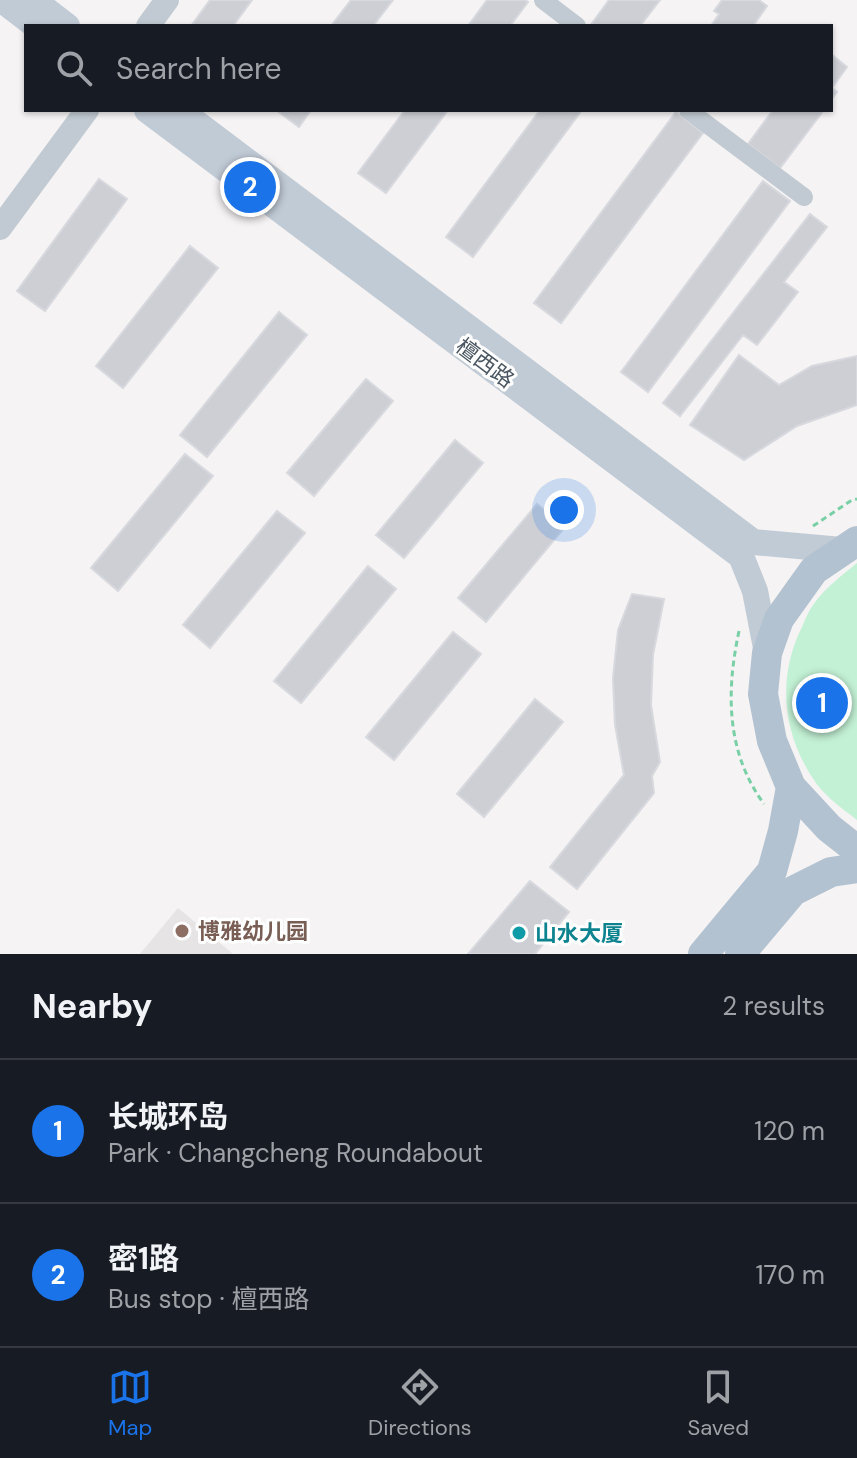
<!DOCTYPE html>
<html lang="en">
<head>
<meta charset="utf-8">
<style>
	:root { --surface:#171b24; --page:#20242c; --text:#f1f3f6; --muted:#9ea1a6; --line:#363941; --accent:#1a73e8 }
	body { margin:0; font-family:"DM Sans","Noto Sans SC",sans-serif; background:var(--page); color:var(--text) }
	.you { position:absolute; left:564px; top:510px; width:28px; height:28px; margin:-20px; border:6px solid #fff; border-radius:50%; background:#1a73e8; box-shadow:0 0 0 12px #1a73e833 }
	.badge { display:grid; place-items:center; width:52px; height:52px; border-radius:50%; background:var(--accent); color:#fff; font-size:26px; font-weight:700 }
	.pin { position:absolute; translate:-50% -50%; border:4px solid #fff; box-shadow:0 2px 8px #0006 }
	.list { margin:0; padding:0; list-style:none }
	h2 { display:flex; justify-content:space-between; align-items:center; height:104px; margin:0; padding:0 32px; font-size:34px }
	h2 small { font-size:26px; font-weight:400; color:var(--muted) }
	.list li { display:grid; grid-template-columns:52px 1fr auto; gap:24px; align-items:center; box-sizing:border-box; height:144px; padding:0 32px; border-top:2px solid var(--line) }
	.list b { display:block; font-size:30px; white-space:nowrap }
	.list p { margin:0; font-size:26px; white-space:nowrap; color:var(--muted) }
	.list em { font-size:26px; font-style:normal; color:var(--muted) }
	.icon { flex:none; width:44px; height:44px; fill:none; stroke:currentColor; stroke-width:2; stroke-linecap:round; stroke-linejoin:round }
	.map { position:relative; flex:none; width:857px; height:954px; overflow:hidden }
	.search { position:absolute; background:var(--surface); box-shadow:0 2px 6px #0004; left:24px; right:24px; top:24px; height:88px; display:flex; align-items:center; gap:20px; box-sizing:border-box; padding:0 28px; border-radius:0px; color:var(--muted); font-size:30px }
	.sheet { height:392px; background:var(--surface) }
	nav { display:flex; justify-content:space-around; align-items:center; box-sizing:border-box; height:112px; border-top:2px solid var(--line); background:var(--surface); font-size:22px; color:var(--muted) }
	nav a { display:grid; justify-items:center; gap:4px }
	nav .on { color:var(--accent) }
	.map>svg:first-child { display:block }
	.education { fill:#e6e4e5 }
	.green { fill:#c3f1d5 }
	.building { fill:#cdcfd5; stroke:#d7d9de; stroke-width:2 }
	.lines { fill:none; stroke-linecap:round; stroke-linejoin:round }
	.path { stroke:#7ad0a6; stroke-width:3; stroke-dasharray:6 4; stroke-linecap:butt }
	.minor { stroke:#c1cad2; stroke-width:18 }
	.tertiary { stroke:#c1cad2; stroke-width:24 }
	.secondary { stroke:#c1cbd6; stroke-width:26 }
	.primary { stroke:#b3c2d1; stroke-width:30 }
	.education-dot { fill:#8d6e63; stroke:#fff; stroke-width:3 }
	.culture-dot { fill:#0f9aa8; stroke:#fff; stroke-width:3 }
	.labels { text-anchor:middle; dominant-baseline:central; stroke-width:6; stroke-linejoin:round; paint-order:stroke }
	.street-label { font-size:22px; fill:#4a5661; stroke:#fff }
	.education-label { font-size:22px; font-weight:bold; fill:#785e54; stroke:#fff; text-anchor:start }
	.culture-label { font-size:22px; font-weight:bold; fill:#0d838f; stroke:#fff; text-anchor:start }
</style>
</head>
<body>
<div class="map">
<svg width="857" height="954" viewBox="0 0 857 954">
	<rect width="100%" height="100%" fill="#f5f3f3"/>
	<!-- education -->
	<path class="education" d="M178,908L233,954H140Z"/>
	<!-- green -->
	<path class="green" d="M857,563V820C843,809 827,798 816,783C783,736 776,679 802,627C805,620 808,612 813,605C824,589 841,576 857,563Z"/>
	<!-- building -->
	<path class="building" d="M210,0H252L233,26H191Z
		M351,0H393L373,26H331Z
		M487,0H525L528,2L510,26H468Z
		M609,0H660L640,26H590Z
		M722,0H759L767,6L753,26H711L719,14L714,11Z
		M831,54L847,67L832,88L837,92L831,100Z
		M276,110H311L299,127Z
		M405,110H448L386,193L358,173Z
		M540,110H582L473,257L446,237Z
		M773,110H824L780,168L748,144Z
		M676,112L703,133L561,323L534,303Z
		M99,179L127,199L45,311L17,291Z
		M763,181L790,201L648,392L621,372Z
		M810,214L827,227L784,282L798,292L757,345L743,335L680,416L663,403Z
		M190,246L218,268L123,388L96,366Z
		M279,312L307,335L207,457L180,435Z
		M739,355L779,385L812,366L857,356V405L797,426L744,460L690,425Z
		M366,379L393,401L314,496L287,473Z
		M455,440L483,463L404,558L376,535Z
		M185,454L213,476L118,591L91,568Z
		M537,504L565,527L486,622L458,598Z
		M277,511L305,533L210,648L183,625Z
		M368,566L396,589L301,703L274,681Z
		M632,594L664,599L653,655L651,705L660,762L652,776L654,793L577,889L550,867L624,775L615,725L613,678L618,630Z
		M453,632L481,654L394,760L366,737Z
		M535,699L563,722L484,817L457,794Z
		M530,881L569,912L535,954H468Z"/>
	<g class="lines">
		<!-- path -->
		<path class="path" d="M813,526L852,500L857,499
			M739,631C726,692 726,752 764,804"/>
		<!-- minor -->
		<path class="minor" d="M543,0L577,26
			M688,110L804,197"/>
		<!-- tertiary -->
		<path class="tertiary" d="M148,26L167,0
			M0,228L87,110"/>
		<!-- secondary -->
		<path class="secondary" d="M2,0L36,26
			M33,0L67,26
			M147,110L741,556L755,591L767,653
			M179,110L753,542L842,550"/>
		<!-- primary -->
		<path class="primary" d="M857,541L814,570L779,619L767,653L763,694L772,741L791,787L829,828L857,850
			M703,954L772,871L783,831L791,787
			M740,954L793,891L831,872L857,868"/>
	</g>
	<!-- markers -->
	<circle class="education-dot" cx="182" cy="931" r="8"/>
	<circle class="culture-dot" cx="519" cy="933" r="8"/>
	<g class="labels">
		<!-- street labels -->
		<g class="street-label">
			<text transform="translate(485 363) rotate(37)">檀西路</text>
		</g>
		<!-- education labels -->
		<g class="education-label">
			<text x="198" y="931">博雅幼儿园</text>
		</g>
		<!-- culture labels -->
		<g class="culture-label">
			<text x="535" y="933">山水大厦</text>
		</g>
	</g>
</svg>
<div class="you"></div>
<div class="pin badge" style="left:822px;top:703px">1</div>
<div class="pin badge" style="left:250px;top:187px">2</div>
<div class="search"><svg class="icon" aria-label="search" viewBox="0 0 24 24"><circle cx="10" cy="10" r="6"/><path d="M15 15l6 6"/></svg>Search here</div>
</div>
<section class="sheet">
<h2>Nearby<small>2 results</small></h2>
<ul class="list">
<li><span class="badge">1</span><div><b>长城环岛</b><p>Park · Changcheng Roundabout</p></div><em>120 m</em></li>
<li><span class="badge">2</span><div><b>密1路</b><p>Bus stop · 檀西路</p></div><em>170 m</em></li>
</ul>
</section>
<nav>
<a class="on"><svg class="icon" aria-label="map" viewBox="0 0 24 24"><path d="M3 6l6-2 6 2 6-2v14l-6 2-6-2-6 2zM9 4v14M15 6v14"/></svg>Map</a>
<a><svg class="icon" aria-label="directions" viewBox="0 0 24 24"><path d="M12 3l9 9-9 9-9-9zM9 14v-3h6M13 9l2 2-2 2"/></svg>Directions</a>
<a><svg class="icon" aria-label="saved" viewBox="0 0 24 24"><path d="M7 4h10v16l-5-4-5 4z"/></svg>Saved</a>
</nav>
</body>
</html>
